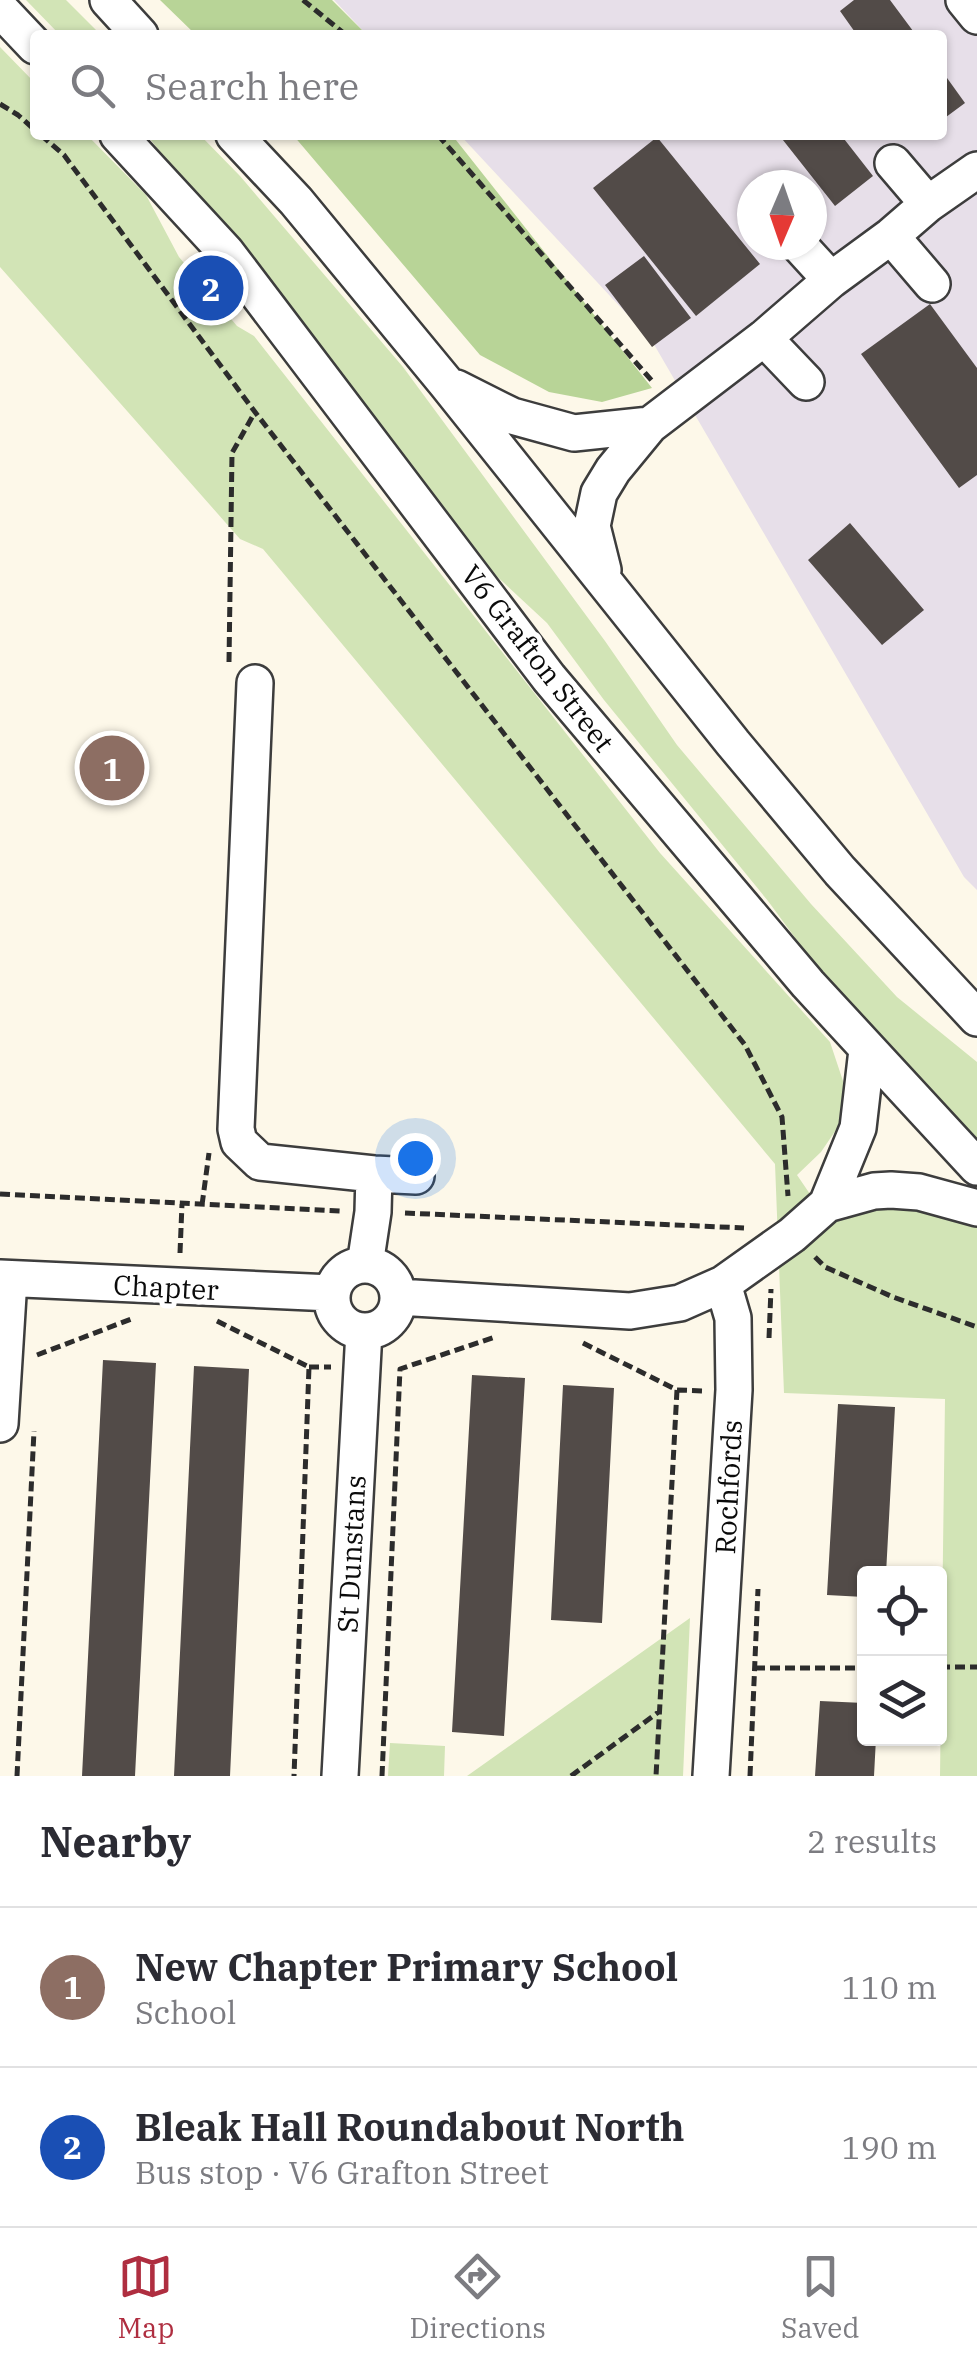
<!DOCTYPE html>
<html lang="en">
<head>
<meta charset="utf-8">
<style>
	:root { --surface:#fff; --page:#f7f7f7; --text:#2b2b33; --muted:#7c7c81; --line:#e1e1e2; --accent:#af2e40 }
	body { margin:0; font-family:"IBM Plex Serif",serif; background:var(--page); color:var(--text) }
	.controls { position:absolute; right:30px; bottom:30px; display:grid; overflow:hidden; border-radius:10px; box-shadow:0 2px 8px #0004 }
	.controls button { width:90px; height:90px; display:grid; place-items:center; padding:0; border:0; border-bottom:2px solid var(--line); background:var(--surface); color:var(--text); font:50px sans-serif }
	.compass { position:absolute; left:737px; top:170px; width:90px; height:90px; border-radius:50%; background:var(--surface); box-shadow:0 2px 8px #0004; rotate:182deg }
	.you { position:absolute; left:415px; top:1158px; width:35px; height:35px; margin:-25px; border:8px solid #fff; border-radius:50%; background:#1a73e8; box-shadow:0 0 0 15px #1a73e833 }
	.badge { display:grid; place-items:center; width:65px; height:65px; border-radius:50%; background:var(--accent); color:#fff; font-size:32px; font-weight:700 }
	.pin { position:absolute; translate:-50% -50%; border:5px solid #fff; box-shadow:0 2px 10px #0006 }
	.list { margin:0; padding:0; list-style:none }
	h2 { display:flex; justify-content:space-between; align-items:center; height:130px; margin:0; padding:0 40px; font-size:42px }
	h2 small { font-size:32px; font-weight:400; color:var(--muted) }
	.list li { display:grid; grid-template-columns:65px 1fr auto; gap:30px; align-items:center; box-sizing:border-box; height:160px; padding:0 40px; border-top:2px solid var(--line) }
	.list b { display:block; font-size:38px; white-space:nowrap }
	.list p { margin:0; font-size:32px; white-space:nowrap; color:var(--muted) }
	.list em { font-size:32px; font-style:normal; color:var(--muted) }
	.icon { flex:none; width:55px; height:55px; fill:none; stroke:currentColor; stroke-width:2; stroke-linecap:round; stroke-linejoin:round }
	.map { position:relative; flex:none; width:977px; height:1776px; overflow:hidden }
	.search { position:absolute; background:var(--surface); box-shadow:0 2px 8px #0004; left:30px; right:30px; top:30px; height:110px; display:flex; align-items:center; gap:25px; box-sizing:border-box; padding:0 35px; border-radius:10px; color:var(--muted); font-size:38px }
	.sheet { height:450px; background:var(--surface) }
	nav { display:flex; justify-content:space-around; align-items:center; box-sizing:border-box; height:140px; border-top:2px solid var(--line); background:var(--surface); font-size:28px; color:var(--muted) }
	nav a { display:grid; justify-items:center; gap:5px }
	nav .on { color:var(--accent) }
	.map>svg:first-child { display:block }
	.industrial { fill:#e7dfe9; fill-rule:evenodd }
	.green { fill:#d2e4b6 }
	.forest { fill:#b8d497 }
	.building { fill:#524b48 }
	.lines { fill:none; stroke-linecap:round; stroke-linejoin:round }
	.minor-casing { stroke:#3d3d3d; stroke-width:40 }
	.path { stroke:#2c2c2c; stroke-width:5; stroke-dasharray:10 5; stroke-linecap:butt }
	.minor { stroke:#fff; stroke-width:35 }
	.labels { text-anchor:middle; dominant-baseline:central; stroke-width:10; stroke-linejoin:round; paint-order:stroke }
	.street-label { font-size:28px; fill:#0a0a0a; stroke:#fff }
</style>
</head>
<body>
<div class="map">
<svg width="977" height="1776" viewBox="0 0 977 1776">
	<rect width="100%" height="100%" fill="#fdf8e9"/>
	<!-- industrial -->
	<path class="industrial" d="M334,0H977V890L964,877L652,341L460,135H942V35H367ZM752,185H812V245H752Z"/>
	<!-- green -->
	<path class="green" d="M26,0H66L101,35H60Z
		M0,47L35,83V135H87L146,195L179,257L237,326L254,336L660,853L830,1042L844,1084L840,1124L821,1152L797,1175L825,1216L853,1206L939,1208L977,1226V1776H940L945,1399L784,1393L775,1164L263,549L240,539L0,267Z
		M147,135H200L240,176L403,367L605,641L677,745L811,904L897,997L977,1062V1144L832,988L768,901L604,700L547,623L476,557Z
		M690,1618L683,1776H467Z
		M390,1743L445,1746L444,1776H388Z"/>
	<!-- forest -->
	<path class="forest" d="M160,0H332L367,35H196Z
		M293,135H452L652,388L602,402L549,392L480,355Z"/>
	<!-- building -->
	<path class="building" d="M854,0H890L916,35H857L840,11Z
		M942,71L965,103L942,120Z
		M779,135H841L873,176L835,206Z
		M657,137L760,264L696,316L593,188Z
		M644,256L691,318L652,347L605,285Z
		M930,304L977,368V475L959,488L861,354Z
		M850,523L924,610L882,645L808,560Z
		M103,1360L156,1363L135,1776H82Z
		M194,1366L249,1369L230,1776H174Z
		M472,1375L525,1378L504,1736L452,1732Z
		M563,1385L614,1388L602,1623L551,1620Z
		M838,1404L895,1407L886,1574H864V1597L827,1595Z
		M820,1701L864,1703V1738H876L874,1776H815Z"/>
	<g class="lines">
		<!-- minor casing -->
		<g class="minor-casing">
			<path id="minor" d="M108,0L140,35
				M964,0L977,16
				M0,9L35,46
				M118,135L226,252L549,678L808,984L977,1167
				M234,135L296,201L446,383L733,743L840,871L977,1018
				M893,163L928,204
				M891,236L932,284
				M799,245L831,280
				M764,338L806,382
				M456,388L512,416L574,433L650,425
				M603,570L592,526L599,493L613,470L650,425L764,338L831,280L891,236L928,204L977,170
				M255,683L236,1129L239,1142L260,1162L374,1174L416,1176
				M827,1204L858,1128L867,1050
				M365,1265L373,1212L374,1174
				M332 1298a33 33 0 1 1 66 0a33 33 0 1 1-66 0Z
				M0,1278L332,1293
				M398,1297L630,1311L680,1303L723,1284L792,1235L827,1204L874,1191L891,1190L919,1192L977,1208
				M0,1424L9,1279
				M340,1776L364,1331
				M711,1776L734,1390L733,1318L723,1284"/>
		</g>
		<!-- path -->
		<path class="path" d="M303,0L346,35
			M0,104L18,115L35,130
			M41,135L64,155L255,412L745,1045L782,1117L788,1196
			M438,135L653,382
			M229,662L232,453L255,412
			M0,1194L340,1211
			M202,1205L209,1153
			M405,1213L744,1228
			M180,1253L182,1204
			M815,1257L825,1267L893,1297L977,1327
			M217,1321L309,1367L294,1776
			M769,1338L771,1289
			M583,1343L677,1390L656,1776
			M37,1355L134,1318
			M309,1367H331
			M677,1390L704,1391
			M940,1667H977
			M755,1668H864
			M17,1776L34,1431
			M382,1776L400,1369L495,1337
			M571,1776L660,1711
			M750,1776L758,1589"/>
		<!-- minor -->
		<use href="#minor" class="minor"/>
	</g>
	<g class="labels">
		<!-- street labels -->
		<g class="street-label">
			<text transform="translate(538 658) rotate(52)">V6 Grafton Street</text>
			<text transform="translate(166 1287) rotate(3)">Chapter</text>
			<text transform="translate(728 1487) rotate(-87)">Rochfords</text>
			<text transform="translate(351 1554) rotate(-87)">St Dunstans</text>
		</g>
	</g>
</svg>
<div class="controls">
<button><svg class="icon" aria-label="locate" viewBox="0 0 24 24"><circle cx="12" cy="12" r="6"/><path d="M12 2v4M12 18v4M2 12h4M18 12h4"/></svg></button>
<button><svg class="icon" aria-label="layers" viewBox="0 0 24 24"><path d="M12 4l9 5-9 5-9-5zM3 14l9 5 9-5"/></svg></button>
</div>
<svg class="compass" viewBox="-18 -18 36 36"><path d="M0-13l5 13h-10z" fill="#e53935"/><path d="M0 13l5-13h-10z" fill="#7c7c81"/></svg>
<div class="you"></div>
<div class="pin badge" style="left:112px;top:768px;background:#8d6e63">1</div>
<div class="pin badge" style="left:211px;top:288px;background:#1a4fb4">2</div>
<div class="search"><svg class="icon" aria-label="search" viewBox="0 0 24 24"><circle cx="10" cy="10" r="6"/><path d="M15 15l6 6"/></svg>Search here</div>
</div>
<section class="sheet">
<h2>Nearby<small>2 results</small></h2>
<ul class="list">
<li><span class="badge" style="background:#8d6e63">1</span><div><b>New Chapter Primary School</b><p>School</p></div><em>110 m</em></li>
<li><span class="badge" style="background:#1a4fb4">2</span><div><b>Bleak Hall Roundabout North</b><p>Bus stop · V6 Grafton Street</p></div><em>190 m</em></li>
</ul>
</section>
<nav>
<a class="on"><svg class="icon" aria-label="map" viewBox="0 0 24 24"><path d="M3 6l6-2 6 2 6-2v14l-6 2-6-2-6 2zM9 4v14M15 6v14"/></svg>Map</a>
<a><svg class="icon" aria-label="directions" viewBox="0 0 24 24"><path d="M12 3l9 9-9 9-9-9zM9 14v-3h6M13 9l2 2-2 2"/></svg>Directions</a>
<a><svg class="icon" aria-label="saved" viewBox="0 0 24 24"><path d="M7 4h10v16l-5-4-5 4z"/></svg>Saved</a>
</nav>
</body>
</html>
